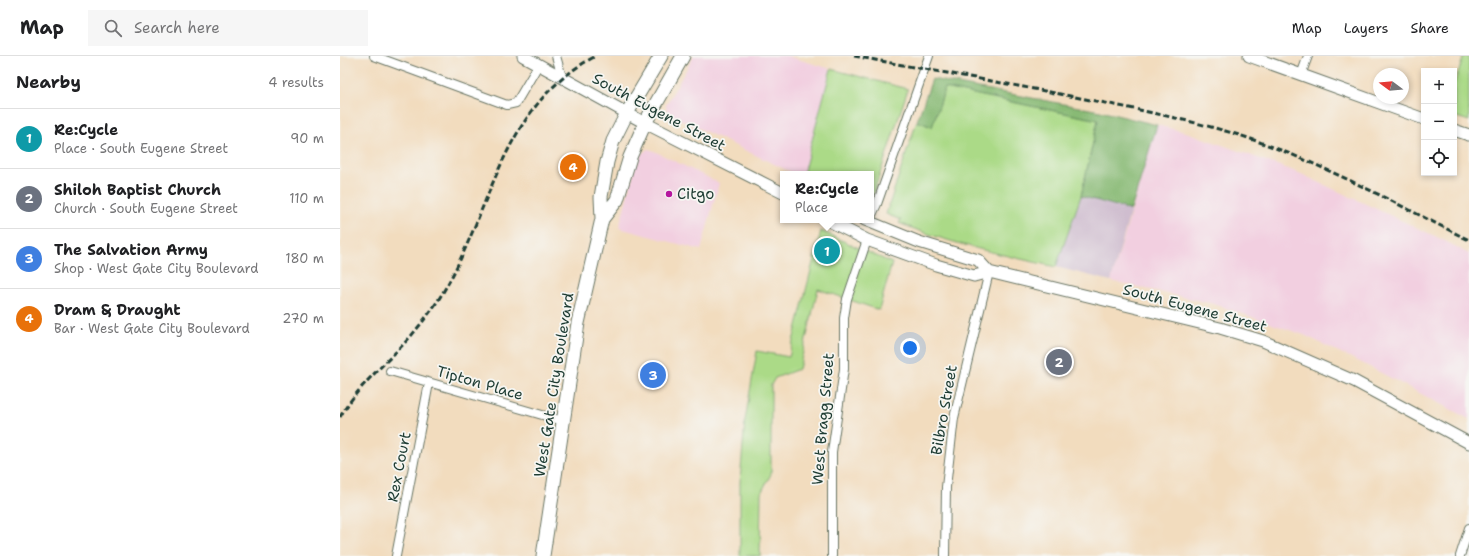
<!DOCTYPE html>
<html lang="en">
<head>
<meta charset="utf-8">
<style>
	:root { --surface:#fff; --page:#f6f6f6; --text:#202124; --muted:#757577; --line:#e0e0e0; --accent:#b5179e }
	body { margin:0; font-family:"Shantell Sans",sans-serif; background:var(--page); color:var(--text) }
	.controls { position:absolute; right:12px; top:12px; display:grid; overflow:hidden; border-radius:0px; box-shadow:0 2px 6px #0003 }
	.controls button { width:36px; height:36px; display:grid; place-items:center; padding:0; border:0; border-bottom:1px solid var(--line); background:var(--surface); color:var(--text); font:20px sans-serif }
	.compass { position:absolute; left:1033px; top:12px; width:36px; height:36px; border-radius:50%; background:var(--surface); box-shadow:0 2px 6px #0003; rotate:286deg }
	.you { position:absolute; left:570px; top:292px; width:14px; height:14px; margin:-10px; border:3px solid #fff; border-radius:50%; background:#1a73e8; box-shadow:0 0 0 6px #1a73e833 }
	.badge { display:grid; place-items:center; width:26px; height:26px; border-radius:50%; background:var(--accent); color:#fff; font-size:13px; font-weight:700 }
	.pin { position:absolute; translate:-50% -50%; border:2px solid #fff; box-shadow:0 1px 4px #0006 }
	.popup { position:absolute; left:440px; top:115px; width:94px; height:52px; box-sizing:border-box; display:grid; place-content:center; border-radius:0px; background:var(--surface); filter:drop-shadow(0 1px 3px #0005); font-size:13px; white-space:nowrap; color:var(--muted) }
	.popup b { font-size:15px; color:var(--text) }
	.popup::after { content:''; position:absolute; left:50%; top:100%; margin-left:-8px; border:8px solid transparent; border-top-color:var(--surface) }
	.list { margin:0; padding:0; list-style:none }
	h2 { display:flex; justify-content:space-between; align-items:center; height:52px; margin:0; padding:0 16px; font-size:17px }
	h2 small { font-size:13px; font-weight:400; color:var(--muted) }
	.list li { display:grid; grid-template-columns:26px 1fr auto; gap:12px; align-items:center; box-sizing:border-box; height:60px; padding:0 16px; border-top:1px solid var(--line) }
	.list b { display:block; font-size:15px; white-space:nowrap }
	.list p { margin:0; font-size:13px; white-space:nowrap; color:var(--muted) }
	.list em { font-size:13px; font-style:normal; color:var(--muted) }
	.icon { flex:none; width:22px; height:22px; fill:none; stroke:currentColor; stroke-width:2; stroke-linecap:round; stroke-linejoin:round }
	.map { position:relative; flex:none; width:1129px; height:500px; overflow:hidden }
	header { display:flex; align-items:center; gap:24px; box-sizing:border-box; height:56px; padding:0 20px; background:var(--surface); border-bottom:1px solid var(--line) }
	header strong { font-size:19px }
	nav { display:flex; gap:22px; margin-inline-start:auto; font-size:14px }
	.search { width:280px; height:36px; background:var(--page); display:flex; align-items:center; gap:10px; box-sizing:border-box; padding:0 14px; border-radius:0px; color:var(--muted); font-size:15px }
	main { display:flex }
	aside { flex:1; background:var(--surface) }
	.map>svg:first-child { display:block }
	.built { fill:#f2cfe0 }
	.industrial { fill:#cfbdcf }
	.green { fill:#abda87; stroke:#658c5e }
	.forest { fill:#88ba74; stroke:#547c54 }
	.lines { fill:none; stroke-linecap:round; stroke-linejoin:round }
	.street-casing { stroke:#697564; stroke-width:10 }
	.secondary-casing { stroke:#697564; stroke-width:13 }
	.primary-casing { stroke:#697564; stroke-width:15 }
	.street { stroke:#fff; stroke-width:8 }
	.secondary { stroke:#fff; stroke-width:11 }
	.primary { stroke:#fff; stroke-width:13 }
	.rail { stroke:#1f3d34; stroke-width:3; stroke-dasharray:6 3; stroke-linecap:butt }
	.poi-dot { fill:#b5179e; stroke:#f6f6f2; stroke-width:1.5 }
	.labels { text-anchor:middle; dominant-baseline:central; stroke-width:3.5; stroke-linejoin:round; paint-order:stroke }
	.street-label { font-size:15px; fill:#1f3d34; stroke:#f6f6f2 }
	.poi-label { font-size:15px; fill:#1f3d34; stroke:#f6f6f2; text-anchor:start }
</style>
</head>
<body>
<header>
<strong>Map</strong>
<div class="search"><svg class="icon" aria-label="search" viewBox="0 0 24 24"><circle cx="10" cy="10" r="6"/><path d="M15 15l6 6"/></svg>Search here</div>
<nav><a>Map</a><a>Layers</a><a>Share</a></nav>
</header>
<main>
<aside>
<h2>Nearby<small>4 results</small></h2>
<ul class="list">
<li><span class="badge" style="background:#0f9aa8">1</span><div><b>Re:Cycle</b><p>Place · South Eugene Street</p></div><em>90 m</em></li>
<li><span class="badge" style="background:#6b7280">2</span><div><b>Shiloh Baptist Church</b><p>Church · South Eugene Street</p></div><em>110 m</em></li>
<li><span class="badge" style="background:#3f7fe0">3</span><div><b>The Salvation Army</b><p>Shop · West Gate City Boulevard</p></div><em>180 m</em></li>
<li><span class="badge" style="background:#e8710a">4</span><div><b>Dram &amp; Draught</b><p>Bar · West Gate City Boulevard</p></div><em>270 m</em></li>
</ul>
</aside>
<div class="map">
<svg width="1129" height="500" viewBox="0 0 1129 500">
	<rect width="100%" height="100%" fill="#f6f6f2"/>
	<filter id="ink" filterUnits="userSpaceOnUse"><feTurbulence type="fractalNoise" baseFrequency=".025" numOctaves="2"/><feDisplacementMap in="SourceGraphic" scale="8" xChannelSelector="R" yChannelSelector="G"/><feConvolveMatrix kernelMatrix="1 2 1 2 8 2 1 2 1" color-interpolation-filters="sRGB"/></filter>
	<filter id="wash" filterUnits="userSpaceOnUse"><feTurbulence type="fractalNoise" baseFrequency=".012" numOctaves="4" result="noise"/><feDisplacementMap in="SourceGraphic" scale="16" xChannelSelector="R" yChannelSelector="G"/><feGaussianBlur stdDeviation="0.9" result="paint"/><feColorMatrix in="noise" values="0 0 0 0 0 0 0 0 0 0 0 0 0 0 0 0 0 1.4 0 .05"/><feComposite in="paint" operator="in"/></filter>
	<g filter="url(#wash)">
		<rect width="100%" height="100%" fill="#f2dcbe"/>
		<!-- built -->
		<path class="built" d="M354,0H447L491,13L463,118H455L329,58L327,56L326,49Z
			M817,69L849,77L959,117L1103,184L1129,198V363L1024,308L964,279L874,248L771,225Z
			M308,93L312,94L379,127L361,194L279,172L295,111L301,98Z"/>
		<!-- industrial -->
		<path class="industrial" d="M741,140L791,154L771,225L716,211Z"/>
		<!-- green -->
		<path class="green" d="M1124,0H1129V65L1114,60V28Z
			M491,13L568,33L531,145V118H463Z
			M605,32L758,64L741,140L716,211C663,199 610,188 559,167L561,164L546,158L577,65L592,71Z
			M481,175L552,207L539,254L478,233L459,313L435,322L431,329V418L421,437L420,500H400V426L405,364L417,295L449,301Z"/>
		<!-- forest -->
		<path class="forest" d="M592,23L760,55L817,69L791,154L741,140L758,64L605,32L592,71L577,65Z"/>
	</g>
	<g filter="url(#ink)">
		<g class="lines">
			<!-- street casing -->
			<g class="street-casing">
				<path id="street" d="M34,0L167,49L176,47L199,8
					M216,0L222,21
					M961,19L968,0
					M531,161L537,148L589,0
					M50,315L223,365
					M56,500L89,327
					M492,500V396L504,313V262L507,243L527,184
					M605,500L606,431L614,362L649,216
					M1120,500L1129,472"/>
			</g>
			<!-- secondary casing -->
			<g class="secondary-casing">
				<path id="secondary" d="M183,0L305,67L443,137
					M909,0L1084,63
					M1114,74L1129,79
					M487,164L527,184L596,209L634,220L649,216L880,272L923,285L1014,325L1129,387
					M525,164L579,186L638,204L649,216"/>
			</g>
			<!-- primary casing -->
			<g class="primary-casing">
				<path id="primary" d="M262,163L277,144L290,101L305,67L343,0
					M203,500L238,267L262,163L261,141L267,106L273,85L287,57L321,0"/>
			</g>
			<!-- street -->
			<use href="#street" class="street"/>
			<!-- secondary -->
			<use href="#secondary" class="secondary"/>
			<!-- primary -->
			<use href="#primary" class="primary"/>
			<!-- rail -->
			<path class="rail" d="M514,0C593,15 672,28 750,44C800,54 850,64 899,79C979,105 1054,147 1129,184
				M0,361C19,328 46,308 71,280C80,269 89,258 97,246C152,161 157,52 256,0"/>
		</g>
	</g>
	<!-- markers -->
	<circle class="poi-dot" cx="329" cy="138" r="4"/>
	<g class="labels">
		<!-- street labels -->
		<g class="street-label">
			<text transform="translate(319 56) rotate(28)">South Eugene Street</text>
			<text transform="translate(855 252) rotate(15)">South Eugene Street</text>
			<text transform="translate(140 327) rotate(16)">Tipton Place</text>
			<text transform="translate(214 329) rotate(-81)">West Gate City Boulevard</text>
			<text transform="translate(604 354) rotate(-80)">Bilbro Street</text>
			<text transform="translate(483 363) rotate(-85)">West Bragg Street</text>
			<text transform="translate(59 411) rotate(-79)">Rex Court</text>
		</g>
		<!-- poi labels -->
		<g class="poi-label">
			<text x="337" y="138">Citgo</text>
		</g>
	</g>
</svg>
<div class="controls">
<button>+</button>
<button>−</button>
<button><svg class="icon" aria-label="locate" viewBox="0 0 24 24"><circle cx="12" cy="12" r="6"/><path d="M12 2v4M12 18v4M2 12h4M18 12h4"/></svg></button>
</div>
<svg class="compass" viewBox="-18 -18 36 36"><path d="M0-13l5 13h-10z" fill="#e53935"/><path d="M0 13l5-13h-10z" fill="#757577"/></svg>
<div class="you"></div>
<div class="pin badge" style="left:487px;top:195px;background:#0f9aa8">1</div>
<div class="popup"><b>Re:Cycle</b>Place</div>
<div class="pin badge" style="left:719px;top:306px;background:#6b7280">2</div>
<div class="pin badge" style="left:313px;top:319px;background:#3f7fe0">3</div>
<div class="pin badge" style="left:233px;top:111px;background:#e8710a">4</div>
</div>
</main>
</body>
</html>
